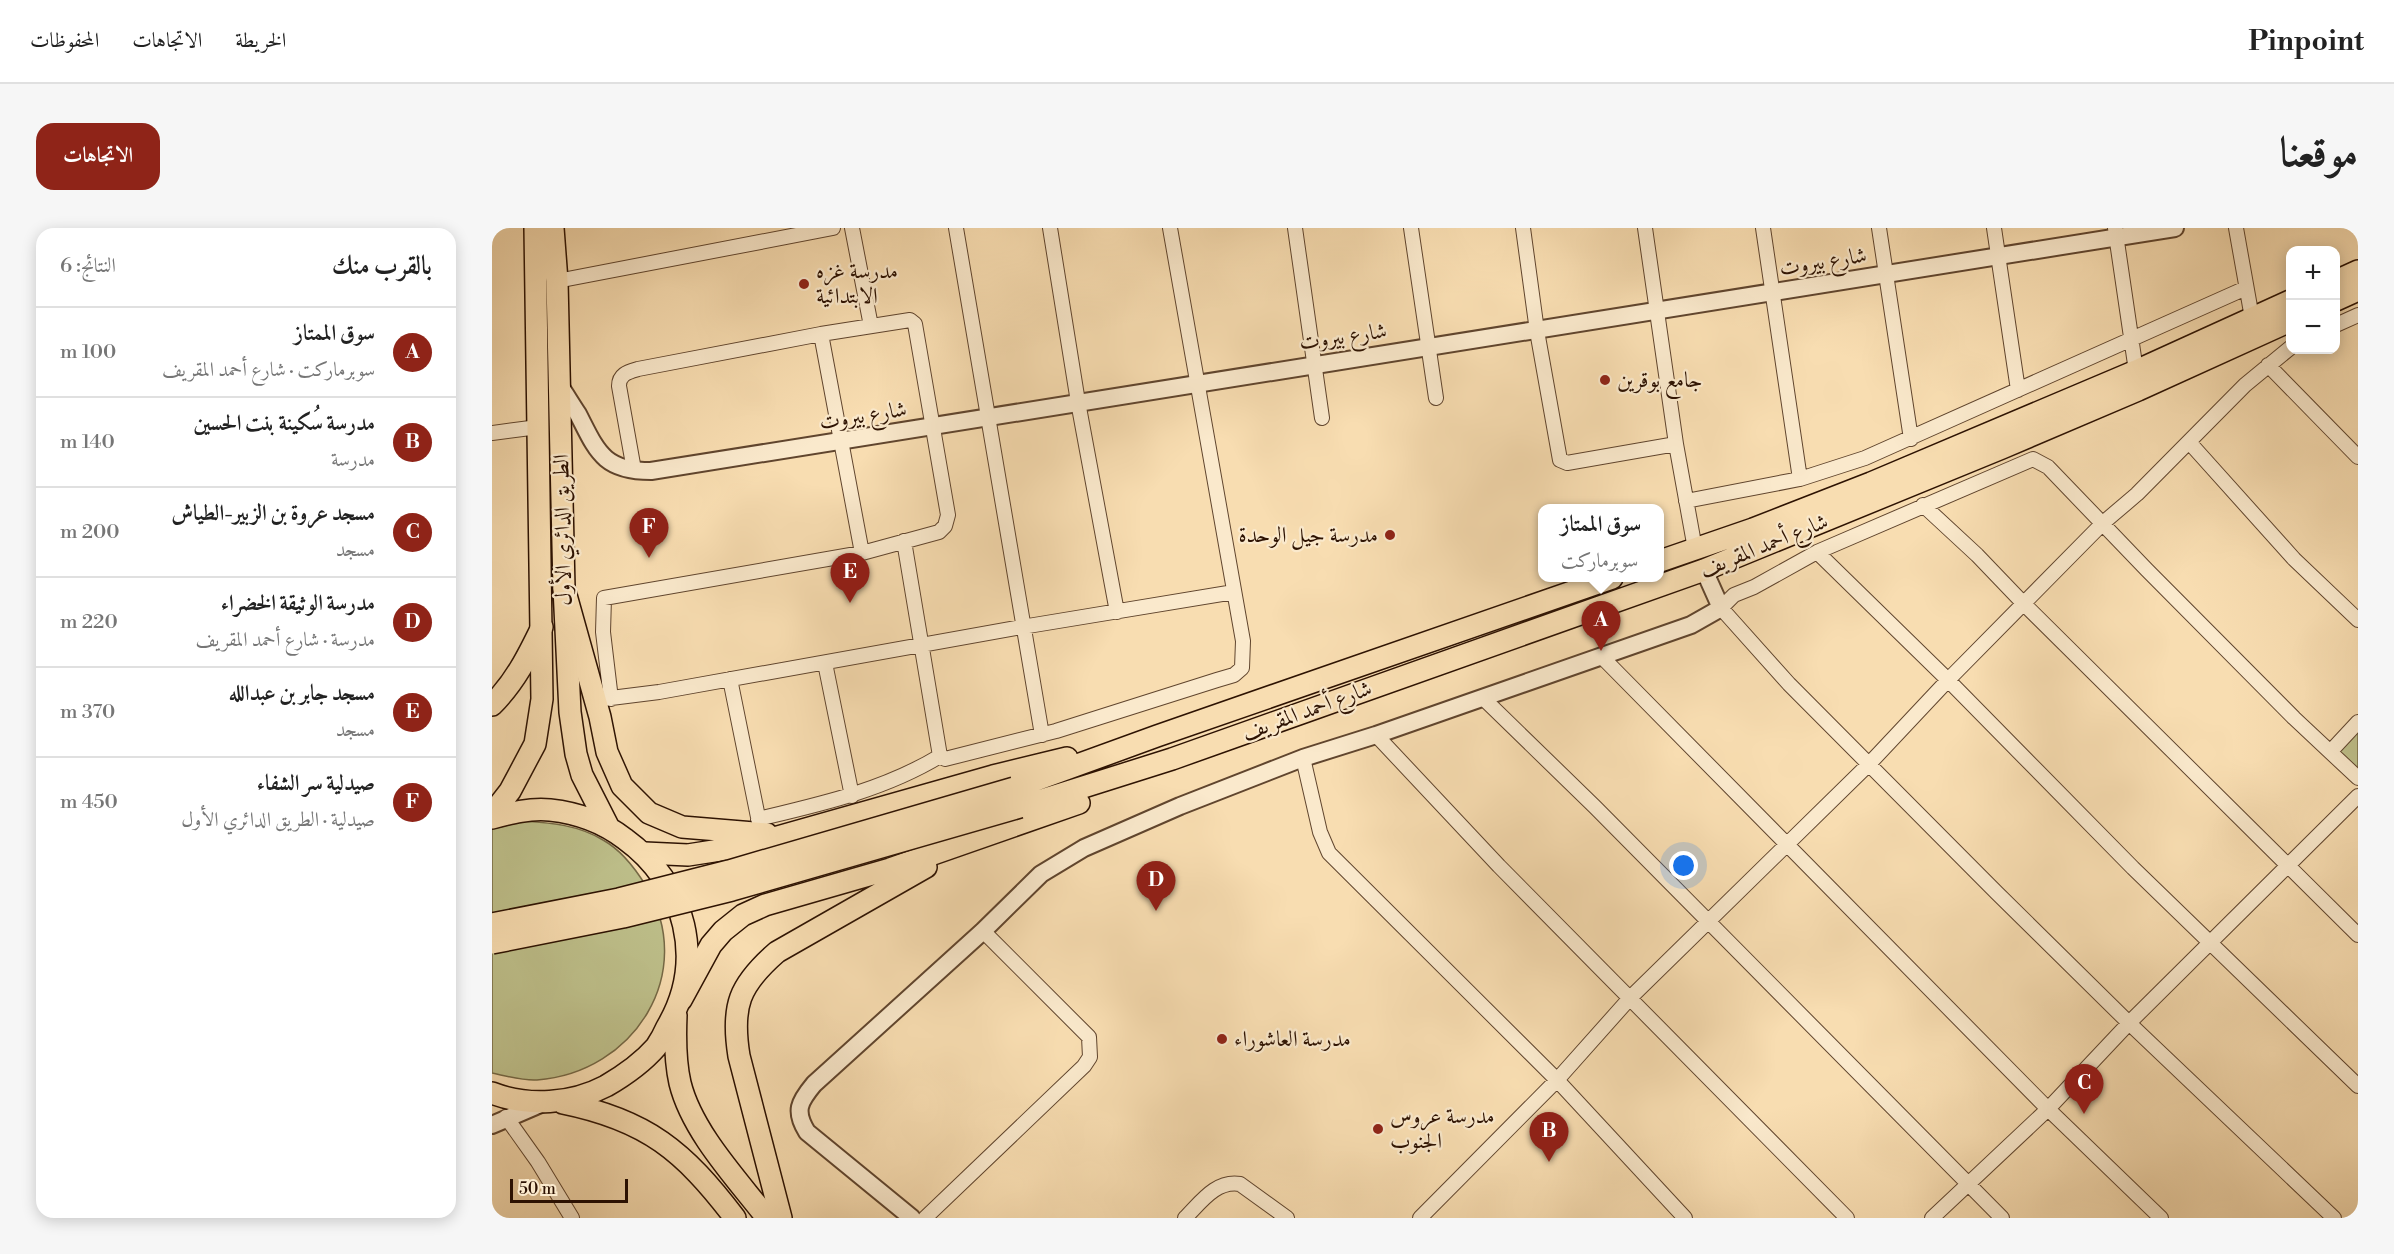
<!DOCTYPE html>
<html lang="ar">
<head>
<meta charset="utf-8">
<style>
	:root { --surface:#fff; --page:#f6f6f6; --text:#222; --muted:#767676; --line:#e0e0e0; --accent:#8f2418 }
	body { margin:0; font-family:"Libre Bodoni",Amiri,serif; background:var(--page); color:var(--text); direction:rtl }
	.controls { position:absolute; right:18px; top:18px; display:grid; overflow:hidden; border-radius:12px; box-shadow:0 3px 15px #0003 }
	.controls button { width:54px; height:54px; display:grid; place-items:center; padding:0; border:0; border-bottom:2px solid var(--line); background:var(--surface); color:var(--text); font:30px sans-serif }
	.scale { position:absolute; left:18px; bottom:15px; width:118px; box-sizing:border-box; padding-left:6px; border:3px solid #2d1202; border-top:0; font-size:16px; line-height:21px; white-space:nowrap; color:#2d1202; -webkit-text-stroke:4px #fae9cc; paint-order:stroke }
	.you { position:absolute; left:1192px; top:638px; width:21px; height:21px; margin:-15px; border:4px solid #fff; border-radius:50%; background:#1a73e8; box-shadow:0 0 0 9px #1a73e833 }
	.badge { display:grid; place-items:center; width:39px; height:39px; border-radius:50%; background:var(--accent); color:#fff; font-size:20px; font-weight:700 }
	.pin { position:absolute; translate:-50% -50px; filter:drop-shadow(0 2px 3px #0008) }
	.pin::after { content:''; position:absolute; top:32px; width:21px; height:18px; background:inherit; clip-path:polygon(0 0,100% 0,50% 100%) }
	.popup { position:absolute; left:1046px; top:276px; width:126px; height:78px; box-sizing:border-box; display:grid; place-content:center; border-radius:12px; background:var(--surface); filter:drop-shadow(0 2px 4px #0005); font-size:20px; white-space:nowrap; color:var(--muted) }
	.popup b { font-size:22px; color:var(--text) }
	.popup::after { content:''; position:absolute; left:50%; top:100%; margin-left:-12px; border:12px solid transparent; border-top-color:var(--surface) }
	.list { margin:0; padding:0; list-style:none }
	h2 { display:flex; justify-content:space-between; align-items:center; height:78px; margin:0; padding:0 24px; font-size:26px }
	h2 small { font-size:20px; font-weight:400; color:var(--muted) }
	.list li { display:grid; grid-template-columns:39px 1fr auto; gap:18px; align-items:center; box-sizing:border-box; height:90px; padding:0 24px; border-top:2px solid var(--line) }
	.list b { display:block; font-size:22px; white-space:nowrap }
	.list p { margin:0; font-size:20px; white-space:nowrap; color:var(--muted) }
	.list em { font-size:20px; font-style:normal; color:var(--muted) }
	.map { position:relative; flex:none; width:1866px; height:990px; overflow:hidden; direction:ltr; border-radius:18px }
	header { display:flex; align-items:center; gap:36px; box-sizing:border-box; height:84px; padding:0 30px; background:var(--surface); border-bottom:2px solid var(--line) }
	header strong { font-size:28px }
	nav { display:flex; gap:33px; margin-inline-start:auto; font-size:21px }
	.intro { display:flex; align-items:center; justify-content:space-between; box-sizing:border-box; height:144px; padding:0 36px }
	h1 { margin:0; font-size:42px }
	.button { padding:15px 27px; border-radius:18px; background:var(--accent); color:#fff; font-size:21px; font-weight:700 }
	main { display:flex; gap:36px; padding:0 36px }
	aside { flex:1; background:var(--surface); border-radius:18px; box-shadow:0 3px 15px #0003 }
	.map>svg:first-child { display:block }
	.green { fill:#bec08b; stroke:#766946; stroke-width:1.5 }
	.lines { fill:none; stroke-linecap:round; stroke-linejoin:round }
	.minor-casing { stroke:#60452e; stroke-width:16 }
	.tertiary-casing { stroke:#60452e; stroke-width:20 }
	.primary-casing { stroke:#2d1202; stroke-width:24 }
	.trunk-casing { stroke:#2d1202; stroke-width:24 }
	.minor { stroke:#fae9cc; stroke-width:14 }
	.tertiary { stroke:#fae9cc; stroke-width:16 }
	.primary { stroke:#f8ddb1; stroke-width:21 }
	.trunk { stroke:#f8ddb1; stroke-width:21 }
	.trunk-bridge-casing { stroke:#2d1202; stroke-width:24; stroke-linecap:butt }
	.trunk-bridge { stroke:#f8ddb1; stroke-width:21 }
	.poi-dot { fill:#8f2418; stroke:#fae9cc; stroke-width:2 }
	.labels { text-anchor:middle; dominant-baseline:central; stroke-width:4.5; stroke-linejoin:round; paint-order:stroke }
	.street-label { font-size:22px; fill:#2d1202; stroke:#fae9cc }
	.poi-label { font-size:22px; fill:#2d1202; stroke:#fae9cc; text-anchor:start }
</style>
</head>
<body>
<header>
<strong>Pinpoint</strong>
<nav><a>الخريطة</a><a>الاتجاهات</a><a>المحفوظات</a></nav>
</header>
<div class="intro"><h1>موقعنا</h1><a class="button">الاتجاهات</a></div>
<main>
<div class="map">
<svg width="1866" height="990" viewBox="0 0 1866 990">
	<rect width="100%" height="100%" fill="#f8ddb1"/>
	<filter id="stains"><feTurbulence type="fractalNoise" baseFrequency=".00333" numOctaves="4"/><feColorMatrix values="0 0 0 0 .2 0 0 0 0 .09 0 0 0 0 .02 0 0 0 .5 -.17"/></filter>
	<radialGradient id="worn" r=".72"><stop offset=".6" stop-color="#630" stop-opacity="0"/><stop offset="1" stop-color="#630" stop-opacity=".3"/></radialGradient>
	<!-- green -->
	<path class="green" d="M1866,494V550L1839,523Z
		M32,593C60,595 86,597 111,612C129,622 143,640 154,658C206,745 142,845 45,852C31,853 14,848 0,845V601Z"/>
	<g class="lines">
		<!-- minor casing -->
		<g class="minor-casing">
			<path id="minor" d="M360,0L379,98
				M464,0L550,507
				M558,0L586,174L625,384
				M803,0L830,190
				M919,0L944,170
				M1031,0L1045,103L1068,232L1075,235L1184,216
				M1153,0L1184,216L1203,321
				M1271,0L1308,251
				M1387,0L1419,211
				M1502,0L1526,162
				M1623,0L1644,143
				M1744,0L1760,90
				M65,53L341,0
				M1844,97L1866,87
				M329,106L370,325
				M1776,137L1866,229
				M0,205L46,199
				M1697,214L1802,331L1866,392
				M1194,273L1308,251L1373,230L1754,60
				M1431,277L1485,327L1531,375L1866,707
				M412,313L448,528
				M1325,324L1456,452L1641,640L1866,858
				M1110,429L1556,881L1669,990
				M333,435L360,568
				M238,451L268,599
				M991,470L1103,579L1510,990
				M111,471L167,464L530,399L742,364
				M119,471L111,404L112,370L370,325L447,304L453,298L456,287L423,96L418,92L329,106L146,141C136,144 127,146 127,158L142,242
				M884,507L1007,638L1355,990
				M1839,523L1866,494
				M811,530L828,604L837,625L1065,852L1193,990
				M266,591C329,576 392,562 448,528L453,531L564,503L725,452L742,447L750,440L751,413L678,0
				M14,889L46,934L80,990
				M433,990L592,838L598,829L597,809L491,703
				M693,990C709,974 724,952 748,956L795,990
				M928,990L1065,852L1138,770L1378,535L1456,452L1611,295L1645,266L1753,157L1798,120
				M1440,990L1556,881L1637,795L1866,568
				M1842,990L1637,795L1505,665L1297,456L1229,380L1242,367L1262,359L1325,324L1541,231L1556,239L1655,342L1802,490L1866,550"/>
		</g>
		<!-- tertiary casing -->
		<g class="tertiary-casing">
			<path id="tertiary" d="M68,158C74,167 80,177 86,186C105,223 111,243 159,243L1683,0
				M0,897L51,875
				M420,990L315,904C302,883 307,874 322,856L491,703L549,646L592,620L688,578L811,530L884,507L1199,397L1229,380L1212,342"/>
		</g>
		<!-- primary casing -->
		<g class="primary-casing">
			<path id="primary" d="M61,0L65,53L72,360L78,484L84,526L90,547L116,598
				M0,586L18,563L43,516L50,471L43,0
				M0,590C19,585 38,580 58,582C86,585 111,594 133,611C194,655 214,733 175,799C172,806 168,813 164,819C150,835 133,847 114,858C80,876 36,879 0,865
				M184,787C183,810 183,833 188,855C200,904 245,951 275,990
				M71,875C155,892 192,923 243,990"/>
		</g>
		<!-- trunk casing -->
		<g class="trunk-casing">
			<path id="trunk" d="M1844,53L1866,43
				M1844,72L1866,62
				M1168,333L1261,301L1379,255L1644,143L1798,73
				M72,360L108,489L115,524L130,558L157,585L190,599L275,606
				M0,477C23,454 36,428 50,399
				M522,560L665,508L1120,350
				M528,579L680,531L1212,342L1510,220L1646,162L1798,93
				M153,625L196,627L254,618L501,548L575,530
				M189,772L219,717L231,703L251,687L273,677L398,641L587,575
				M289,990L247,828C239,778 247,757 285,724L434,639"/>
		</g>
		<!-- minor -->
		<use href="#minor" class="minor"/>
		<!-- tertiary -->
		<use href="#tertiary" class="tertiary"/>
		<!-- primary -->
		<use href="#primary" class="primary"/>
		<!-- trunk -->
		<use href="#trunk" class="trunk"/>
		<!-- trunk-bridge casing -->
		<g class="trunk-bridge-casing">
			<path id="trunk-bridge" d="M0,696L127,671L237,643L522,560
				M0,715L131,689L240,662L528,579"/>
		</g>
		<!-- trunk-bridge -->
		<use href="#trunk-bridge" class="trunk-bridge"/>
	</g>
	<!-- markers -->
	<g class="poi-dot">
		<circle cx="312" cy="56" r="6"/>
		<circle cx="1113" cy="152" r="6"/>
		<circle cx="898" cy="307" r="6"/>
		<circle cx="730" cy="811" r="6"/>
		<circle cx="886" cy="901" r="6"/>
	</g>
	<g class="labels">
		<!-- street labels -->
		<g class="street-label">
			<text transform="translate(1331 34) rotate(-9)">شارع بيروت</text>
			<text transform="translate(851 109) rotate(-8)">شارع بيروت</text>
			<text transform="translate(371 188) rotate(-9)">شارع بيروت</text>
			<text transform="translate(71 302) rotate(-91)">الطريق الدائري الأول</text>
			<text transform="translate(1272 318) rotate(-22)">شارع أحمد المقريف</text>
			<text transform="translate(815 483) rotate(-20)">شارع أحمد المقريف</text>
		</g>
		<!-- poi labels -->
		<g class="poi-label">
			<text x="324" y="43">مدرسة غزه<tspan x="324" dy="25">الابتدائية</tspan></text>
			<text x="1125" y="152">جامع بوقرين</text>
			<text x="886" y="307" text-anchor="end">مدرسة جيل الوحدة</text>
			<text x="742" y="811">مدرسة العاشوراء</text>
			<text x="898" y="888">مدرسة عروس<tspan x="898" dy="25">الجنوب</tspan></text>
		</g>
	</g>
	<rect width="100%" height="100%" filter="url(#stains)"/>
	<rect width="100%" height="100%" fill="url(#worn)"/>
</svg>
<div class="controls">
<button>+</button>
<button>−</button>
</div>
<div class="scale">50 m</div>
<div class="you"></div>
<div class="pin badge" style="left:1109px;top:423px">A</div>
<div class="popup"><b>سوق الممتاز</b>سوبرماركت</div>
<div class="pin badge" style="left:1057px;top:934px">B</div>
<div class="pin badge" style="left:1592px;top:886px">C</div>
<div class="pin badge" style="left:664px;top:683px">D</div>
<div class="pin badge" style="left:358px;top:375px">E</div>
<div class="pin badge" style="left:157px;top:330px">F</div>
</div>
<aside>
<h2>بالقرب منك<small>النتائج: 6</small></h2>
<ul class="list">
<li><span class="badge">A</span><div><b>سوق الممتاز</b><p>سوبرماركت · شارع أحمد المقريف</p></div><em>100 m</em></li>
<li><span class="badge">B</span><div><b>مدرسة سُكينة بنت الحسين</b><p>مدرسة</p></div><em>140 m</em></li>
<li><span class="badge">C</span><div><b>مسجد عروة بن الزبير-الطياش</b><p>مسجد</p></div><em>200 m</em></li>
<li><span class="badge">D</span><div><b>مدرسة الوثيقة الخضراء</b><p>مدرسة · شارع أحمد المقريف</p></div><em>220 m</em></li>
<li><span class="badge">E</span><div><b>مسجد جابر بن عبدالله</b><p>مسجد</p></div><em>370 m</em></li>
<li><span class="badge">F</span><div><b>صيدلية سر الشفاء</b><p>صيدلية · الطريق الدائري الأول</p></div><em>450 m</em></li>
</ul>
</aside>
</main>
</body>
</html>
